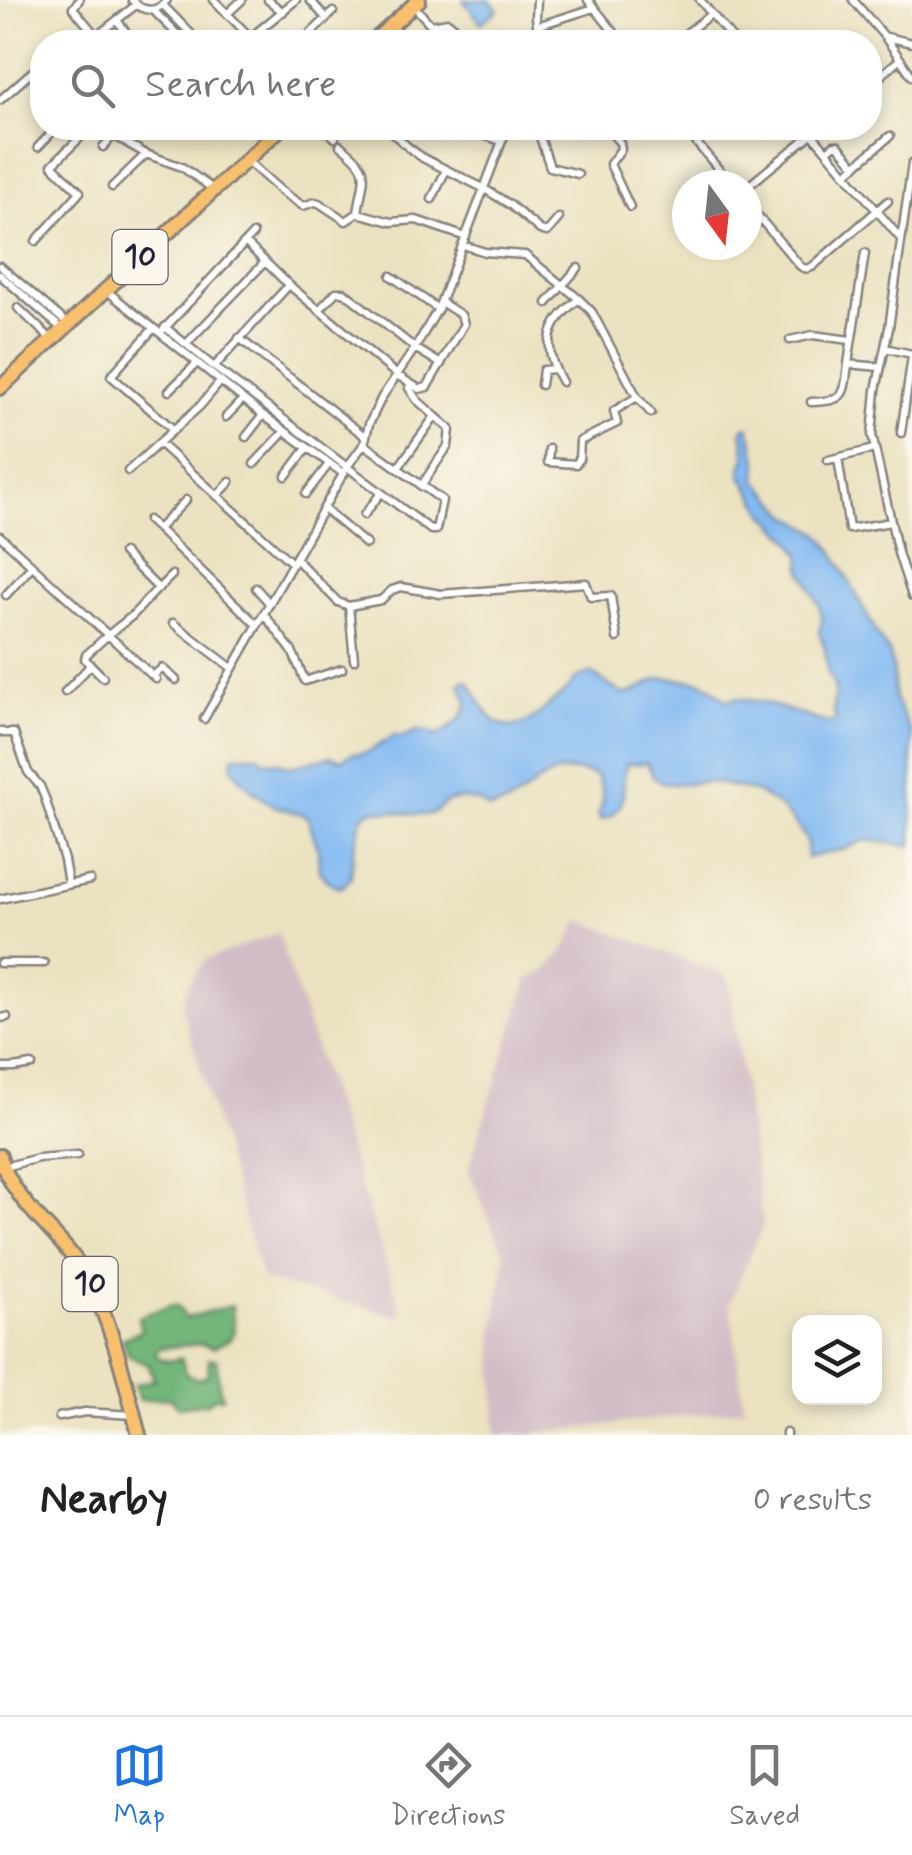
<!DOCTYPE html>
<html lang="en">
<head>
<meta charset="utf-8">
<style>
	:root { --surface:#fff; --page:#f6f6f6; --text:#222; --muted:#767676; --line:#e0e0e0; --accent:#1a73e8 }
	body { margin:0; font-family:Mynerve,sans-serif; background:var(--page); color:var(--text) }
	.controls { position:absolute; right:30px; bottom:30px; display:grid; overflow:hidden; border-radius:20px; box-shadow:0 5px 15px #0003 }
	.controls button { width:90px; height:90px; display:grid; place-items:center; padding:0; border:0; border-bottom:2px solid var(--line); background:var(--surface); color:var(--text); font:50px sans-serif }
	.compass { position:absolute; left:672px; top:170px; width:90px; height:90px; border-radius:50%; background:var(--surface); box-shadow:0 5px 15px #0003; rotate:165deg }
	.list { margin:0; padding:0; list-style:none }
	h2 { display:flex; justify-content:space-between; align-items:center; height:130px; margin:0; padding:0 40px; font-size:42px }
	h2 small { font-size:32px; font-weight:400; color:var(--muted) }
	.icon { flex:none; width:55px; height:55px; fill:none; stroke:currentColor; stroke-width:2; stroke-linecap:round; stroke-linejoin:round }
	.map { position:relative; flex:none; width:912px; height:1435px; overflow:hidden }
	.search { position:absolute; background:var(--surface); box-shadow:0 5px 15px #0003; left:30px; right:30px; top:30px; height:110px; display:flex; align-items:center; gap:25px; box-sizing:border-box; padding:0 35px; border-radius:40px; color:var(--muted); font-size:38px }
	.sheet { height:280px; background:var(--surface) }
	nav { display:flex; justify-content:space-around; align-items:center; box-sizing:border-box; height:140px; border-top:2px solid var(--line); background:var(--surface); font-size:28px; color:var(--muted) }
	nav a { display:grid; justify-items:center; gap:5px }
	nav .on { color:var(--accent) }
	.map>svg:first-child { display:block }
	.industrial { fill:#d2bdc6 }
	.forest { fill:#72b67a; stroke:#4a6c5a; stroke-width:2.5 }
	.water { fill:#82baf2; stroke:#526e96; stroke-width:2.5 }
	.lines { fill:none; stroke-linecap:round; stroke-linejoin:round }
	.street-casing { stroke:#86827e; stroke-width:11 }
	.highway-casing { stroke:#86827e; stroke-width:18 }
	.street { stroke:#fff; stroke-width:6 }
	.highway { stroke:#f8bf6c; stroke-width:12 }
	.labels { text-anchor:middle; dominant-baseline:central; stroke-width:8; stroke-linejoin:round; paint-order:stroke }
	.shield { fill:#fbf7ec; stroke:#636270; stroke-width:2.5 }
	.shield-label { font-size:32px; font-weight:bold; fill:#22223b }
</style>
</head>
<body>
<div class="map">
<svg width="912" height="1435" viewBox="0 0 912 1435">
	<rect width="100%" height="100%" fill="#fbf7ec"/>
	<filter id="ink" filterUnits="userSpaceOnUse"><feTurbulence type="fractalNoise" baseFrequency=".01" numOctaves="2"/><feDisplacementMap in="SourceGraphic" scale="20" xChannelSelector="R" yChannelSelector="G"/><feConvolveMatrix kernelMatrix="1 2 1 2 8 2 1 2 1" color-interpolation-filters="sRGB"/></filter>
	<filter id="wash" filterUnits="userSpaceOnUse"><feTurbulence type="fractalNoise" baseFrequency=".0048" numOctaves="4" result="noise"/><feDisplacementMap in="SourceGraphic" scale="40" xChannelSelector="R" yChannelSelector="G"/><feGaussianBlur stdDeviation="2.25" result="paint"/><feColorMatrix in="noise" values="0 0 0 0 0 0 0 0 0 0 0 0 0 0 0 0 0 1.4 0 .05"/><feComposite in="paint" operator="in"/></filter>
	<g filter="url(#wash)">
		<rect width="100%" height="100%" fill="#eae2c0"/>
		<!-- industrial -->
		<path class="industrial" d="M580,920L728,976L763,1224L730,1303L744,1409L520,1435H496L493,1337L505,1255L468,1169L528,979L543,973L564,951Z
			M278,933L345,1138L404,1318L262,1279L182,1008L188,985L205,960Z"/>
		<!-- forest -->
		<path class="forest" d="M172,1305L178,1306L185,1318L232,1306L234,1331L230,1339L213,1348L201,1344L159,1348L156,1352L158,1358L169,1361L181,1358L186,1374L198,1379L208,1376L209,1359H216C219,1370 217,1389 223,1397L221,1398L213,1397L208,1403L178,1407L171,1398L139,1400L134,1385L154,1380L149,1365L129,1356L122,1339L141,1331L138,1317Z"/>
		<!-- water -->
		<path class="water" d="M463,0H490L498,10L481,23Z
			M745,427H749L758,463L756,479L789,515L820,534L835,554L879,638L889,652L893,670L894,697L912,735V846L864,840L845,849L807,858V842L805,837C786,809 765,790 730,786C723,785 715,782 707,782C694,782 664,789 654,777C651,773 650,767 647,763L627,764C617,786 635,808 601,820L598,815L603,802L602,791L597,776C536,755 536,803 489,809L480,802L461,799L447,802L433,813L425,815L374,810L366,813L362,817L353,852L351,878L341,888L327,881L319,870L318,848L308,819L305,815L274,806L254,792L234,771L232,763L234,755H258L264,761L278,762L290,767L330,756L342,760L353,753L360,754L368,752L394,736L403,737L417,731L428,732L435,736C452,728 463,720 468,701L460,685L465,680L470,683C477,695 485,715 497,722C519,736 539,714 554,701C563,693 570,689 576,678L591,673L622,694L631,693L657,679L665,678L699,681L710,686L726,700L736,698L763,702L827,723L837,721L833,712L835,688L828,673L825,649L819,632L822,621L819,605L802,570L801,555L791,540L767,516L742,476L741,469L746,457L742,431Z"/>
	</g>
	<g filter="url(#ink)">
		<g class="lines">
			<!-- street casing -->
			<g class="street-casing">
				<path id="street" d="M79,0L73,8L93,32L99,35
					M132,0C143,13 157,13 167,0
					M214,0L251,38
					M268,0L283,12
					M310,0L326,18
					M537,0L536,17L539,42
					M588,0L622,42
					M700,0L735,42
					M853,0L885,37L912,76
					M163,5L199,42
					M414,6L431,25L448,22L472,42
					M153,10L185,42
					M227,14L242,0
					M117,20L133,42
					M537,26L594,8
					M392,27L406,42
					M308,36L333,12
					M887,37L912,43
					M89,42L136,5
					M245,42L296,0
					M675,42L711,14
					M870,85L899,60
					M0,100L42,63
					M101,128L146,154L182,167L213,189
					M325,128L335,138
					M387,128L408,147L423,158L483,188L509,204L540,230L547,232L559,218
					M530,128L540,137L550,167L578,174
					M607,128L620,143L621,149L610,164L630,207
					M684,128L732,185
					M807,128L900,238
					M474,132L501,141
					M647,134L656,128
					M340,145C374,171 363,175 358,213L391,222L416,220L466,237
					M38,147L56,128
					M103,147L113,136
					M827,151L834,145H838L856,166
					M245,159L281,191L303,206L315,202L319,203L346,221L358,213
					M912,163L889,328L876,390L872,435L898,553L912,596
					M847,173L890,136
					M112,187L146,154
					M747,187L819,128
					M432,199L446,170
					M747,203L795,260C800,266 803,271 812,267L888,201
					M36,241L80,192L52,165L90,128
					M246,243L289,285L397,375L419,389L427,387L464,324L461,315L441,302
					M463,245L485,252L525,255L579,299L592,312L637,397L651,413
					M865,253L848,364L880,367
					M0,266L68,324
					M0,275L62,329
					M391,276L438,309
					M107,291L263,415L344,474
					M547,303L578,268
					M18,308L52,340
					M320,309L336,292H344L415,348L441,364
					M165,327L214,367L431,530H436L442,500L364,444
					M153,329L111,376L173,429
					M164,329L253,234
					M239,338L366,437
					M790,340L813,335L850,340
					M186,344L265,262
					M885,348L912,354
					M214,367L289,285
					M562,382C541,347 547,323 579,299
					M541,385L543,370L554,369
					M409,388L417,400L435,416
					M169,391L197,363
					M811,402C846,401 844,396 848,364
					M226,417L243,399
					M901,433L912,356
					M246,437L263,415
					M159,443L293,564
					M549,449L548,462L576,464L579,460L580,441L617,423L614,411L637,397
					M838,458L849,529L891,522
					M828,460L874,449
					M254,464L285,431
					M398,468L435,416L450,429L448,446L421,486
					M128,471L200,406L221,381
					M286,476L307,448
					M306,494L329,464
					M217,496L230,482
					M186,500L158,529L257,625
					M324,509L366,544
					M364,515L381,493
					M148,520L158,529
					M0,536L108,635L132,616L158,588L123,553
					M296,559L338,602L349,606L381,600L392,590L401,587L441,594L586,583L591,597L611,596L617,638
					M159,588L172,575
					M256,588L270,604
					M6,595L32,566
					M349,606L354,660
					M264,614L292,651L305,681L342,669
					M173,623L232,668
					M90,664L103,677
					M153,676L162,668L176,680
					M65,692L88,668L89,663L85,659L86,655L108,635L156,679
					M204,719L347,467L364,444L369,424L382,397L415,348L438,309L507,128
					M0,731L4,733H14L28,772L40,786L45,798L64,860L68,883
					M0,899L90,880
					M0,963H44
					M0,1018L7,1017
					M0,1068H14L32,1065
					M4,1167L38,1158L78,1155
					M59,1417L85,1412L133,1415
					M786,1435V1433"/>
			</g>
			<!-- highway casing -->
			<g class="highway-casing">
				<path id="highway" d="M373,42L419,0
					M0,388L281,128
					M0,1156C13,1204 60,1232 85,1274C113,1323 125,1381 139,1435"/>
			</g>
			<!-- street -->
			<use href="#street" class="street"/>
			<!-- highway -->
			<use href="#highway" class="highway"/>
		</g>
	</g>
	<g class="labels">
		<!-- shield labels -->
		<g class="shield">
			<rect x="112.5" y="230" width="55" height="54" rx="8"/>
			<rect x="62.5" y="1257" width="55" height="54" rx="8"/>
		</g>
		<g class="shield-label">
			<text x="140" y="257">10</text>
			<text x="90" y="1284">10</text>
		</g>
	</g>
</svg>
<div class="controls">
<button><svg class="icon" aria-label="layers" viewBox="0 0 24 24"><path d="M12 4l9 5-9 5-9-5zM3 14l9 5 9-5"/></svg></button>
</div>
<svg class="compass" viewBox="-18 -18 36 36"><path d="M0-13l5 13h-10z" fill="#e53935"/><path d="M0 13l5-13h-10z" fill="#767676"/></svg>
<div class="search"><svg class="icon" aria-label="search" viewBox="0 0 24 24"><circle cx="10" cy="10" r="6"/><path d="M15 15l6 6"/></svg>Search here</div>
</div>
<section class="sheet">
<h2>Nearby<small>0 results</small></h2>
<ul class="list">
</ul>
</section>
<nav>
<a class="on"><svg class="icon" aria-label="map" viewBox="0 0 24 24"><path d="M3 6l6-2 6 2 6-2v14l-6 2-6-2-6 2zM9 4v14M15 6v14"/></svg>Map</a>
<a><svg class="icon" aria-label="directions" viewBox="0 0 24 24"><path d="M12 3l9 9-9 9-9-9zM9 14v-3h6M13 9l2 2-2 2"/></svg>Directions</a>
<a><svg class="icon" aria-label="saved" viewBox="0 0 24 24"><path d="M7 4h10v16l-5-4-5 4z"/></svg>Saved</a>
</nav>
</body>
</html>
